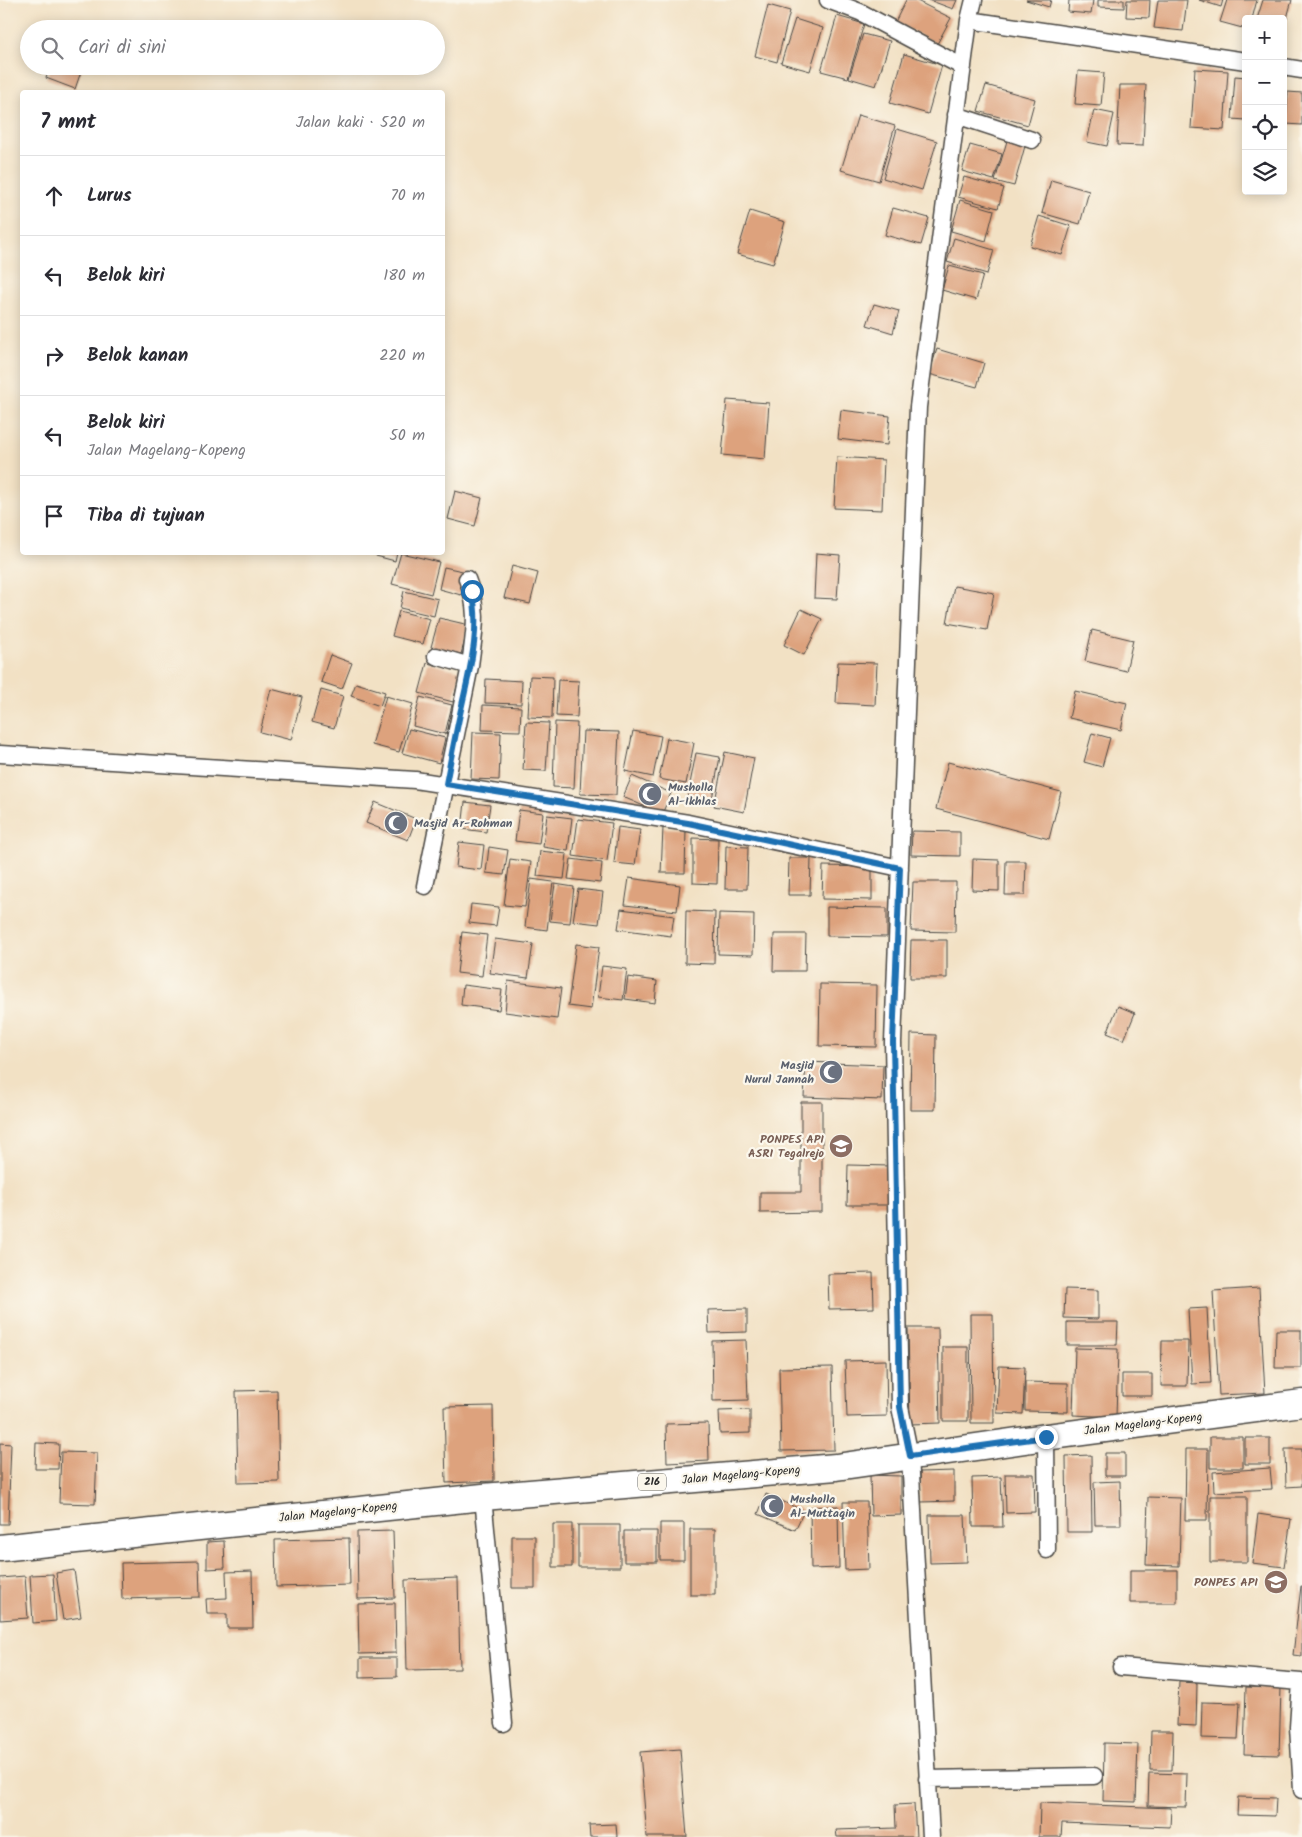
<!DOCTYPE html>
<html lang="id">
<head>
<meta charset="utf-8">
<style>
	:root { --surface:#fff; --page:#f2f2f3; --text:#2b2b33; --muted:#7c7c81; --line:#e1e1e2 }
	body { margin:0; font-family:Kalam,sans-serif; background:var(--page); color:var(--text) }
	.controls { position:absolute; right:15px; top:15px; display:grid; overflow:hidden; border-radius:5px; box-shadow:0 2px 12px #0003 }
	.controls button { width:45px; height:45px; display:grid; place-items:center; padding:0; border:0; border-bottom:1px solid var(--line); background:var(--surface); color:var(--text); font:25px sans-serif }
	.stop { position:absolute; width:15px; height:15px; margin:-11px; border:4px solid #1f6fb2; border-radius:50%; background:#fff }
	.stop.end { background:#1f6fb2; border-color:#fff; box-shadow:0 1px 5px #0008 }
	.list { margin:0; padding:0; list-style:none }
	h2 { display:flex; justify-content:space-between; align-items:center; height:65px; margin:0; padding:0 20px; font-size:21px }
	h2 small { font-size:16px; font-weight:400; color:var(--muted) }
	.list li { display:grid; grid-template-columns:32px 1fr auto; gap:15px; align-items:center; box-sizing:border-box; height:80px; padding:0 20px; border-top:1px solid var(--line) }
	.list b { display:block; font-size:19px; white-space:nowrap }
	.list p { margin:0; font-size:16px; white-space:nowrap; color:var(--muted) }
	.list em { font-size:16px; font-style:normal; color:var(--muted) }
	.icon { flex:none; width:28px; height:28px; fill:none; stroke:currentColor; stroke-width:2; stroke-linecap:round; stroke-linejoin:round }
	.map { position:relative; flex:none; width:1302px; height:1837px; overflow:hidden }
	.search { position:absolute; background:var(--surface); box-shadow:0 2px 12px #0003; left:20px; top:20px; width:425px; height:55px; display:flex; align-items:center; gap:12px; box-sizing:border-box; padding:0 18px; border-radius:28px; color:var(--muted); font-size:19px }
	.panel { position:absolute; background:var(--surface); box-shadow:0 2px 12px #0003; left:20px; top:90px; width:425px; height:465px; border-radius:5px }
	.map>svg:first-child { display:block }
	.building { fill:#dda27d }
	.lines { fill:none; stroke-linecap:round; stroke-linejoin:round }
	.minor-casing { stroke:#494642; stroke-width:19 }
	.primary-casing { stroke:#494642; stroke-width:29 }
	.minor { stroke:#fff; stroke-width:16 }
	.primary { stroke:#fff; stroke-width:26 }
	.route { stroke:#1f6fb2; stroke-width:6 }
	.labels { text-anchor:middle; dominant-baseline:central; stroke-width:4.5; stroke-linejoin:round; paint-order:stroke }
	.shield { fill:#fbf7ec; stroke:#696865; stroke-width:1 }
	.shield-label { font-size:11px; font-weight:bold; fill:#2b2b2b }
	.worship-label { font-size:12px; font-weight:bold; fill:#5b616d; stroke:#fbf7ec; text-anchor:start }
	.education-label { font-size:12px; font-weight:bold; fill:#785e54; stroke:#fbf7ec; text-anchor:end }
	.street-label { font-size:12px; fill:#2b2b2b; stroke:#fbf7ec }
</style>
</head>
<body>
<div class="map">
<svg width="1302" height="1837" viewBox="0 0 1302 1837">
	<rect width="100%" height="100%" fill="#fbf7ec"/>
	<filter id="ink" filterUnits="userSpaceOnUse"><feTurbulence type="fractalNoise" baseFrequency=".02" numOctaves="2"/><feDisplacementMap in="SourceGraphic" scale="10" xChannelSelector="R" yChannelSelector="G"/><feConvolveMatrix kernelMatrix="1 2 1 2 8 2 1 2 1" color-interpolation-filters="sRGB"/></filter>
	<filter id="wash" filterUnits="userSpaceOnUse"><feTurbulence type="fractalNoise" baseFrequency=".0096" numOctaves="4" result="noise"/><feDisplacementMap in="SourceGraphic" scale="20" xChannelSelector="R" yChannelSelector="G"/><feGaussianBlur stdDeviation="1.12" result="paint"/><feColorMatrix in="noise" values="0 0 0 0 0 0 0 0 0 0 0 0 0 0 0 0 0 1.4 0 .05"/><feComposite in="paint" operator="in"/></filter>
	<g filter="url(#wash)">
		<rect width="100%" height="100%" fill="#f2e1c4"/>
		<g id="blocks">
			<!-- building -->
			<path class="building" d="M906,0H915L951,18L937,44L895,22Z
				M929,0H957L953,9Z
				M1026,0H1051L1049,7Z
				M1069,0H1093L1091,14L1068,12Z
				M1098,0H1124V8L1098,7Z
				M1127,0H1150L1149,18L1126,17Z
				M1158,0H1187L1183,31L1154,28Z
				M1199,0H1223L1221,7Z
				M1227,0H1257L1252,19H1246V29L1220,22Z
				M1263,0H1292L1284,29L1283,19H1257Z
				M768,5L790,11L777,62L755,56Z
				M837,16L864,24L848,78L821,71Z
				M795,19L823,28L810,71L781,63Z
				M863,34L890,41L876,86L849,78Z
				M904,54L942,65L928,114L890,103Z
				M51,66H83L75,89L46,78Z
				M1195,69L1228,71L1224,130L1191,128Z
				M1078,71L1104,73L1101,106L1075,104Z
				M1235,76L1246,77V120L1232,119Z
				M986,85L1035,99L1028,125L978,111Z
				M1120,85H1146L1143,146L1117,145Z
				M1288,92L1302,93V125L1286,124Z
				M1094,110L1114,114L1107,146L1087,142Z
				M858,115L895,126L879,181L841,170Z
				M897,129L937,141L922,190L883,178Z
				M1007,141L1025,146L1014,186L995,181Z
				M970,145L1002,154L994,180L962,171Z
				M964,177L1004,188L998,208L958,197Z
				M1051,180L1089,191L1080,224L1042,213Z
				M960,200L994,210L986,241L951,231Z
				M893,208L929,218L921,245L885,235Z
				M750,211L785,222L773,264L737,254Z
				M1039,216L1071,226L1062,255L1030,246Z
				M954,238L994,250L987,274L947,262Z
				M949,266L983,275L976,300L942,290Z
				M874,304L899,311L893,333L867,325Z
				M937,349L984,363L977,387L929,374Z
				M727,400L769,403L765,459L722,455Z
				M841,410L890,416L887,445L838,439Z
				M837,457L884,460L882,510L834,508Z
				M455,491L482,498L475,526L448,519Z
				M376,552H397L395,561L376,556Z
				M401,553L439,562L431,594L392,584Z
				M816,553L840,555L837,599L814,598Z
				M512,566L538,573L530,604L504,598Z
				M444,567L467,572L461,595L439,589Z
				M954,586L994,593L987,630L947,623Z
				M404,591L438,599L434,616L400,608Z
				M801,609L822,619L804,655L784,645Z
				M399,611L430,619L423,644L392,636Z
				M439,618L469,625L461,654L431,647Z
				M1092,630L1133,640L1126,671L1085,661Z
				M330,655L352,663L342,689L321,682Z
				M838,662L877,663L875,705L836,703Z
				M427,663L461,671L453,702L419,693Z
				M530,676L553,677L552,718L528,717Z
				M486,679L522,681L521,704L485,703Z
				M558,680L579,681L577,717L556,716Z
				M356,683L385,692L380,706L351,696Z
				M271,689L302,697L291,740L260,732Z
				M321,690L343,696L334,728L312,722Z
				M1075,691L1127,703L1121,730L1069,718Z
				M386,696L413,704L399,752L372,745Z
				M420,697L452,705L445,734L413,726Z
				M483,705L521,707L520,731L482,730Z
				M526,722L549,723L546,771L523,770Z
				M555,722L577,723L574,788L553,787Z
				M409,729L445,738L439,763L402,753Z
				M583,731L619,732L616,795L580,794Z
				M633,731L661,736L653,777L625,771Z
				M473,732L501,733L499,780L471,779Z
				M1092,733L1110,738L1102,767L1084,762Z
				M667,738L694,743L686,784L659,779Z
				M725,752L754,758L744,812L714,806Z
				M696,753L720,757L711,804L687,799Z
				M948,762L1061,792L1049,839L936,809Z
				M632,776L671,793L662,814L623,797Z
				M375,802L416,819L408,840L366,823Z
				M465,802L490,805L486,832L462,829Z
				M519,810L543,813L539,844L515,841Z
				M547,815L572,818L568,851L543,847Z
				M578,819L612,823L607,861L573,856Z
				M618,827L640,830L635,865L614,863Z
				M663,828L686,829L685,873H661Z
				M912,831L960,832V856L911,855Z
				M693,838L718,839L717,884L693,883Z
				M459,842L484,845L481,870L456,867Z
				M726,846L748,847L747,889H725Z
				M489,847L508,850L504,875L486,873Z
				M540,851L567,854L564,879L537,876Z
				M789,858H811L810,895H788Z
				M510,859L531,862L525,907L504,905Z
				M571,859L602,863L600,883L568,879Z
				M973,859L999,860V891L972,890Z
				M1006,861H1026L1025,895H1005Z
				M823,866L872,867V900L822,899Z
				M629,878L680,885L677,911L625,905Z
				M531,879L553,882L547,930L525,927Z
				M913,882H956L955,932L911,931Z
				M555,884L574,887L570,923L550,921Z
				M578,889L603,892L599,924L573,921Z
				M471,904L499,907L496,926L469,923Z
				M827,907L887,908V937L827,936Z
				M621,909L674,916L671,936L618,929Z
				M686,911L715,912L714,964L685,963Z
				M719,913L754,914L753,955L718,954Z
				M462,932L487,935L482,976L457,973Z
				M774,934H806L805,971H773Z
				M495,939L533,944L528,978L490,973Z
				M911,940H947V978H910Z
				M576,944L599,947L591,1009L568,1006Z
				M602,966L627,969L623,1000L598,997Z
				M628,977L657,981L655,1003L625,999Z
				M508,981L561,988L557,1019L505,1012Z
				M820,984L877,985L876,1047L819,1046Z
				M463,985L502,990L499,1010L461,1005Z
				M1118,1006L1135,1013L1124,1040L1107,1033Z
				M911,1034L936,1035L935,1110H910Z
				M806,1062L883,1065L882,1100L804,1097Z
				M801,1102H822V1212L760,1213V1192H801Z
				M848,1165L890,1166L889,1205H847Z
				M873,1273L874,1308L829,1309L828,1274Z
				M1259,1288L1265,1393L1219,1395L1213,1291Z
				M1065,1289L1098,1290V1319L1064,1318Z
				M1207,1308L1211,1383L1192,1384L1188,1309Z
				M747,1309V1332L709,1333L708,1310Z
				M970,1314H993L994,1423H971Z
				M1067,1322H1118L1117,1345H1067Z
				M908,1328H938L940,1423L910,1424Z
				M1276,1330H1301V1368H1275Z
				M746,1340L748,1400L713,1401L712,1341Z
				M1162,1341H1188L1187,1386H1161Z
				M943,1347H968V1421H943Z
				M1075,1348L1118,1349L1116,1417L1073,1415Z
				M886,1360L887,1416L847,1417L845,1361Z
				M999,1366L1025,1367L1023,1414L997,1413Z
				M832,1367L834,1450L781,1451L779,1368Z
				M1122,1374H1152V1396H1122Z
				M1025,1382L1068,1383V1412L1025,1411Z
				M277,1390L279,1482L238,1483L236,1391Z
				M493,1406L494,1481L446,1483L444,1407Z
				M750,1410V1433L720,1434L719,1411Z
				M708,1423L709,1461L667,1463L666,1424Z
				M1210,1437H1243V1468H1210Z
				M1245,1438H1270V1464H1245Z
				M0,1443L11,1444L8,1524H0Z
				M36,1443L59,1444L58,1469H35Z
				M1186,1449H1208L1207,1520H1185Z
				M1285,1449H1302V1486L1286,1487Z
				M61,1452L97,1453L95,1504L59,1503Z
				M1105,1453H1125V1476H1105Z
				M1091,1455L1092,1532H1067L1066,1456Z
				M1270,1468L1272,1489L1214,1492L1213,1472Z
				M954,1471V1501L921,1502L920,1472Z
				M1005,1474H1034L1035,1512L1006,1513Z
				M870,1475L901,1476V1515L871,1516Z
				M1001,1477L1003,1527H973L972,1478Z
				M1120,1481L1121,1525H1095L1094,1482Z
				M766,1494L804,1511L795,1530L758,1514Z
				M1210,1496H1247V1562H1210Z
				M1148,1497L1181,1498L1179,1566L1146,1565Z
				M843,1502H867L869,1569L845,1570Z
				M838,1506L839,1568L811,1569L810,1507Z
				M1258,1514L1291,1519L1284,1567L1252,1563Z
				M929,1515H965L967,1562L930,1563Z
				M660,1523H684V1560H660Z
				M553,1524H572V1567H553Z
				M578,1525H620V1567H578Z
				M690,1529H715V1595H690Z
				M393,1531L395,1598L358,1599L357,1532Z
				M624,1531H657V1562H624Z
				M512,1536H535V1588H512Z
				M349,1538L350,1585L276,1587L275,1540Z
				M224,1541L225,1568L207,1569V1542Z
				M199,1561L200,1597L122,1599L121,1563Z
				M74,1570L81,1617L63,1620L56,1573Z
				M1130,1570H1177V1603H1130Z
				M252,1571L253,1628H227V1614H207L206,1599L227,1598L226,1572Z
				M53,1574L56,1621L33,1623L30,1575Z
				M25,1576L28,1618L0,1620V1578Z
				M458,1578L460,1669L407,1670L405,1580Z
				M1301,1586H1302V1656L1293,1655Z
				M395,1603L396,1653L359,1654L358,1604Z
				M360,1658H397V1677L360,1678Z
				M1179,1682L1197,1683L1196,1726L1177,1725Z
				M1246,1687L1281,1688L1279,1755L1244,1754Z
				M1202,1702L1240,1703L1238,1739L1201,1738Z
				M1151,1731H1173L1172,1770H1150Z
				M1104,1743L1138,1744L1136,1802L1103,1801Z
				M680,1749L687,1837H647L640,1752Z
				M1149,1773L1187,1774L1186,1807L1148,1806Z
				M1238,1797L1276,1798L1275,1816L1237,1815Z
				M1040,1803L1171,1808L1170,1827L1062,1823L1061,1837H1039Z
				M914,1804L916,1837H837L836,1830L896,1828L895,1805Z
				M616,1824L617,1837H590L589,1825Z"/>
		</g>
	</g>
	<g filter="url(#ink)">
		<use href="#blocks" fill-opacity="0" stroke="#494642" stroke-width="1"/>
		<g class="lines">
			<!-- minor casing -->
			<g class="minor-casing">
				<path id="minor" d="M828,0L860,12L963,67
					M969,20L974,0
					M1283,67L1302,70
					M956,115L1032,140
					M467,579C480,611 474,632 470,666
					M0,754L415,780L688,823L900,868
					M425,886L470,666L436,656
					M1046,1437L1047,1550
					M483,1497L504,1723
					M1121,1667L1301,1682L1298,1727L1302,1790
					M927,1779L1094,1776
					M931,1837L910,1456L900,1407L893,1042L918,407L969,20L1246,61"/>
			</g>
			<!-- primary casing -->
			<g class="primary-casing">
				<path id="primary" d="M0,1548L483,1497L836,1467L1046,1437L1302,1403"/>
			</g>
			<!-- minor -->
			<use href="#minor" class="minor"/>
			<!-- primary -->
			<use href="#primary" class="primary"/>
		</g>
	</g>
	<g class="lines" filter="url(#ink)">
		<!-- route -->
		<path class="route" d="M472,591C481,628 470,669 462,705C456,731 451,758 446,784L688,823L900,868L893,1042L900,1407L910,1456L1046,1437"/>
	</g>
	<!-- icons -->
	<defs>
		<g id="mosque-disc" transform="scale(1.25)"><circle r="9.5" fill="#6b7280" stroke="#fbf7ec"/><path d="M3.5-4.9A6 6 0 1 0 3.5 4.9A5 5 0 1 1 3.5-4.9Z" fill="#fff"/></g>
		<g id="school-disc" transform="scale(1.25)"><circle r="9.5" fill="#8d6e63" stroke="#fbf7ec"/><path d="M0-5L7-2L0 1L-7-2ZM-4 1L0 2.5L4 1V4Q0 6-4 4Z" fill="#fff"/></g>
	</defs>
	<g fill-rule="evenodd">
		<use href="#mosque-disc" x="650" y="794"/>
		<use href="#mosque-disc" x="396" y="823"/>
		<use href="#mosque-disc" x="831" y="1072"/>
		<use href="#school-disc" x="841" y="1146"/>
		<use href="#mosque-disc" x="772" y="1506"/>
		<use href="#school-disc" x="1276" y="1582"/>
	</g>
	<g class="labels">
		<!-- shield labels -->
		<rect class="shield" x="638" y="1473.5" width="28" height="17" rx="4"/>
		<g class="shield-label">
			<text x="652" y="1482">216</text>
		</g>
		<!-- worship labels -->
		<g class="worship-label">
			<text x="668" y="787">Musholla<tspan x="668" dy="14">Al-Ikhlas</tspan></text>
			<text x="414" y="823">Masjid Ar-Rohman</text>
			<text x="814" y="1065" text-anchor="end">Masjid<tspan x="814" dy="14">Nurul Jannah</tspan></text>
			<text x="790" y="1499">Musholla<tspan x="790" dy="14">Al-Muttaqin</tspan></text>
		</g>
		<!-- education labels -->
		<g class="education-label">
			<text x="824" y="1139">PONPES API<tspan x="824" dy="14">ASRI Tegalrejo</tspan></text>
			<text x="1258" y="1582">PONPES API</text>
		</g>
		<!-- street labels -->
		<g class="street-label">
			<text transform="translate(1143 1424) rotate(-7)">Jalan Magelang-Kopeng</text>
			<text transform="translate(741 1475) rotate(-5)">Jalan Magelang-Kopeng</text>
			<text transform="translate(338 1512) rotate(-6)">Jalan Magelang-Kopeng</text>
		</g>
	</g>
</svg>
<div class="controls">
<button>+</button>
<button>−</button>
<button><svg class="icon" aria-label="locate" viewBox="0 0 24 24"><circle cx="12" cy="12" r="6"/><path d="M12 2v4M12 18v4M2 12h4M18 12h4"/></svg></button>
<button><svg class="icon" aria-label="layers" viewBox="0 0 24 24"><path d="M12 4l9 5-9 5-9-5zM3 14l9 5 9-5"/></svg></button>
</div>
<div class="stop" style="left:472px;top:591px"></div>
<div class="stop end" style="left:1046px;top:1437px"></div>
<div class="search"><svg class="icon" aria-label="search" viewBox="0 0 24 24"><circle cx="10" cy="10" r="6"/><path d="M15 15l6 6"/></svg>Cari di sini</div>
<section class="panel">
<h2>7 mnt<small>Jalan kaki · 520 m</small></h2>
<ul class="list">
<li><svg class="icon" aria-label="ahead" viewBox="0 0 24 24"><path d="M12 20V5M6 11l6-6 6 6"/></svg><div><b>Lurus</b></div><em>70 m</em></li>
<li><svg class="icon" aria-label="left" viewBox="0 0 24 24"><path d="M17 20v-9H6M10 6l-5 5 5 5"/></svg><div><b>Belok kiri</b></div><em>180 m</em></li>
<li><svg class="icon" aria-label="right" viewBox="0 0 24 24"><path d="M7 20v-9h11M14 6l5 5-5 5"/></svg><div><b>Belok kanan</b></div><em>220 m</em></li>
<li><svg class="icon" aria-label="left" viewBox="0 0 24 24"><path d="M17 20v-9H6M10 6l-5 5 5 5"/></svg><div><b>Belok kiri</b><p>Jalan Magelang-Kopeng</p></div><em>50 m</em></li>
<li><svg class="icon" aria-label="arrive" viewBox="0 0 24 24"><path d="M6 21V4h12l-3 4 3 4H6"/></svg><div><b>Tiba di tujuan</b></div></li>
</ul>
</section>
</div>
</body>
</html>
